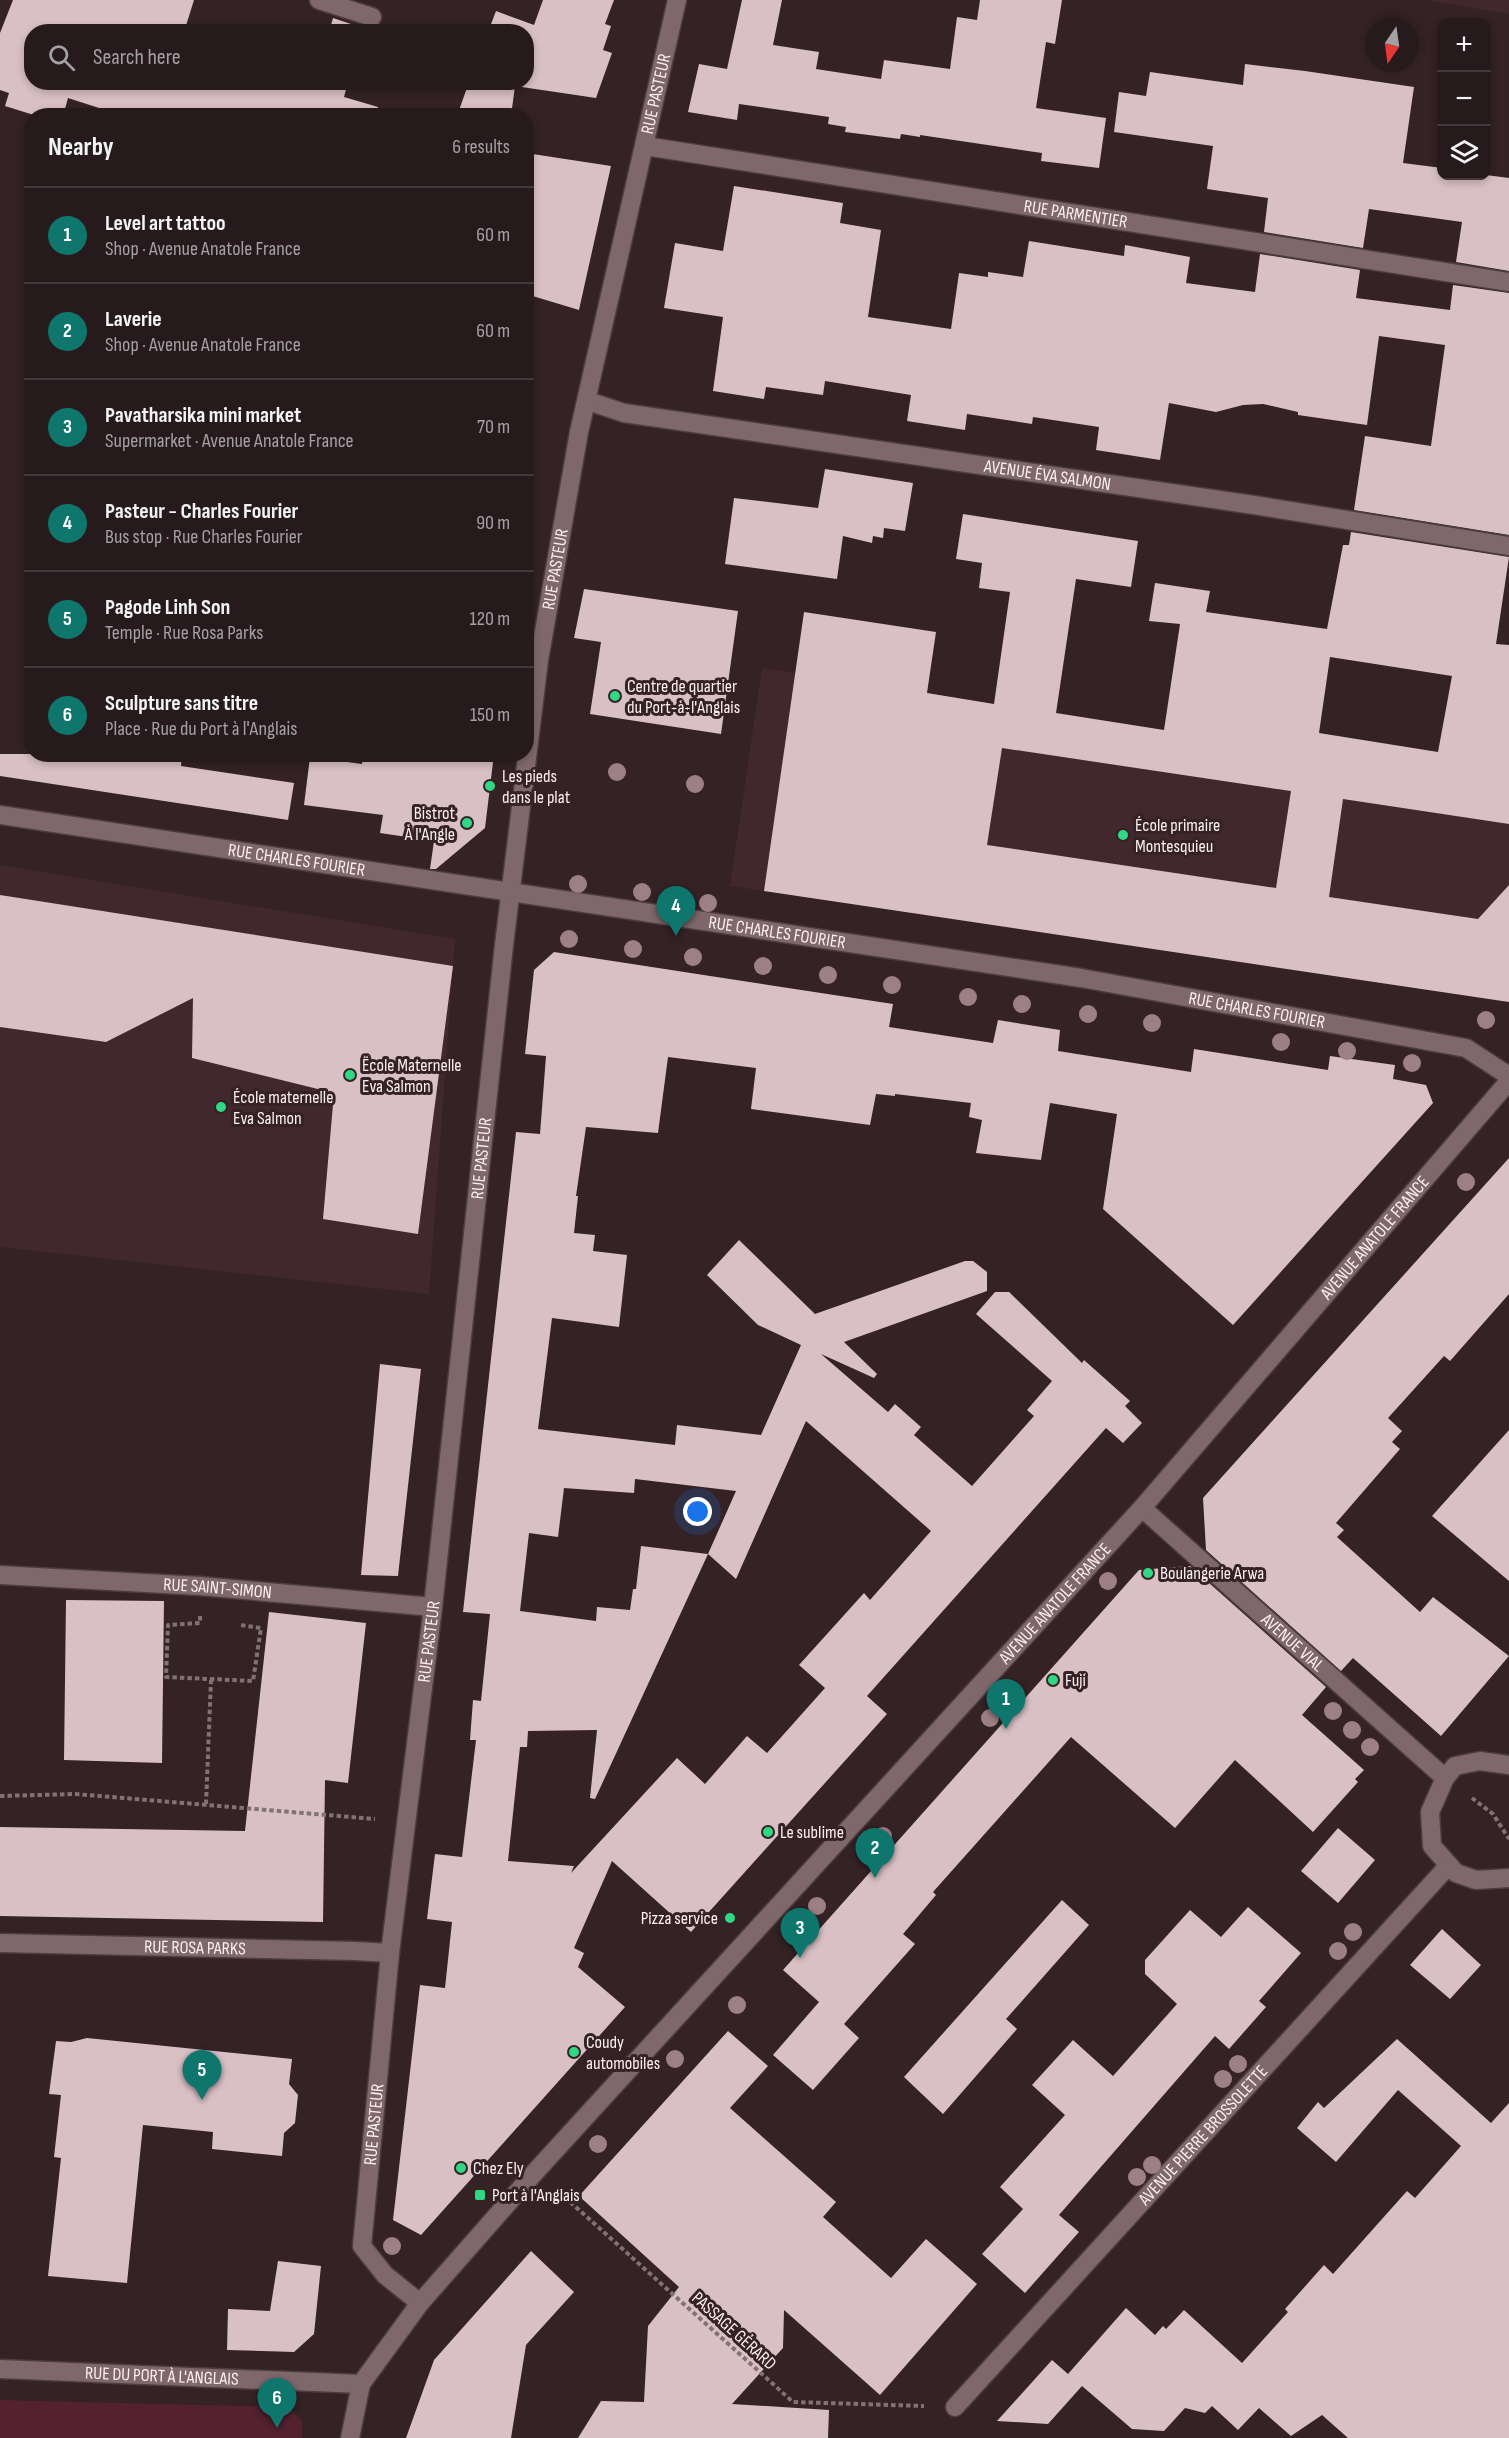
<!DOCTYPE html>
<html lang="en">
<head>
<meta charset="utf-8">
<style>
	:root { --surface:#271a1c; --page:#2f2325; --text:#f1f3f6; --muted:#a4a1a3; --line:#43383b; --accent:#0f766e }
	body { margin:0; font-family:"Sofia Sans Condensed",sans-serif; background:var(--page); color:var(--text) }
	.controls { position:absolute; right:18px; top:18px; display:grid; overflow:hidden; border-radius:12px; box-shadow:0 3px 9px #0003 }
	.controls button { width:54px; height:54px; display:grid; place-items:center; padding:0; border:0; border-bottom:2px solid var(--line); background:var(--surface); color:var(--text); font:30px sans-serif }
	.compass { position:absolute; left:1365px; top:18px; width:54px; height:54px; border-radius:50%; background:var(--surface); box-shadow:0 3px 9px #0003; rotate:193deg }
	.you { position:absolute; left:698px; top:1512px; width:21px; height:21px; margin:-15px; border:4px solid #fff; border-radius:50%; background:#1a73e8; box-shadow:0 0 0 9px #1a73e833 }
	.badge { display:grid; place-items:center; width:39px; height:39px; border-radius:50%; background:var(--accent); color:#fff; font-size:20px; font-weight:700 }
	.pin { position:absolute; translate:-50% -50px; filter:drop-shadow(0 2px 3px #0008) }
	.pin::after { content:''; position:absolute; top:32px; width:21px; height:18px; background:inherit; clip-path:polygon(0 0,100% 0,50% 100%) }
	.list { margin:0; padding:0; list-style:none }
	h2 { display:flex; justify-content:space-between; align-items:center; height:78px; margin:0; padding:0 24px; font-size:26px }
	h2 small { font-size:20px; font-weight:400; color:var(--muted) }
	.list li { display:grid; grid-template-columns:39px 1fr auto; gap:18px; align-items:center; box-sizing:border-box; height:96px; padding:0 24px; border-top:2px solid var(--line) }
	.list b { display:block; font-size:22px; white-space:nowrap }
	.list p { margin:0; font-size:20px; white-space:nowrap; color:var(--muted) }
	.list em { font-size:20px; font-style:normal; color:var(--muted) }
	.icon { flex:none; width:33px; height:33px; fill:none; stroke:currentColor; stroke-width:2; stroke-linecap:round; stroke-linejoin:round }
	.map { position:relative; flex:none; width:1509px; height:2438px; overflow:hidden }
	.search { position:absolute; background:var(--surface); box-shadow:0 3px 9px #0003; left:24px; top:24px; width:510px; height:66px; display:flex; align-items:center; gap:15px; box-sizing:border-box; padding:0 21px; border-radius:24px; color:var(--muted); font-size:22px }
	.panel { position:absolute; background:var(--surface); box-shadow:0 3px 9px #0003; left:24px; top:108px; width:510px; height:654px; border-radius:24px }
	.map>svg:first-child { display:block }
	.built { fill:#41282e }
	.green { fill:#53212f }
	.building { fill:#d9c0c5; fill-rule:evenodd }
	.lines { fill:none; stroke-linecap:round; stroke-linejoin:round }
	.lane-casing { stroke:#4c3d41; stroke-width:21 }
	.street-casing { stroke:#4c3d41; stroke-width:21 }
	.secondary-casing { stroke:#4c3d41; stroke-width:21 }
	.path { stroke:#827275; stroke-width:4; stroke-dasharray:4.5 3; stroke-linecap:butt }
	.lane { stroke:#7e686c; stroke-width:18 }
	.street { stroke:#7e686c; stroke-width:18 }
	.secondary { stroke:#7e686c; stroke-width:18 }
	.tree { fill:#9d8085 }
	.poi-dot { fill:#30d883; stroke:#342225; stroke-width:2 }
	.labels { text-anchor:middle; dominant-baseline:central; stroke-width:6; stroke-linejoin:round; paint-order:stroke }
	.street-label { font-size:18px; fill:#fceff2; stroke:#342225 }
	.poi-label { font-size:18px; fill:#fceff2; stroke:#342225; text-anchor:start }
</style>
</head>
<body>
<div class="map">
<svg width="1509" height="2438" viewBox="0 0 1509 2438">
	<rect width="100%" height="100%" fill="#342225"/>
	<!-- built -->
	<path class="built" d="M1426,0H1509V14Z
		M762,668L1509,784V1002L730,886Z
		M0,865L455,939L429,1294L0,1247Z"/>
	<!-- green -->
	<path class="green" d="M0,2400L289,2407L302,2421V2438H0Z"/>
	<!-- building -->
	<path class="building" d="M13,0H194L184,32H32V82H298L311,87L312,82H348L344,97L378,107L376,116H124L68,98L63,116H37L5,106L9,93L0,90V33Z
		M543,0H614L605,24L611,26L603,50L612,53L596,98L515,86L511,116H457L469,82H526V32H488L496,11L534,25Z
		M742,0H782L773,45L819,52L816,69L881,79L884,60L950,69L957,17L977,20L980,0H1062L1055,44L1046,42L1036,108L1106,118L1099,168L1041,161L1042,153L920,135V137L901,134L900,139L845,132L846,127L828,124L829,117L739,104L737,120L688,112L699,64L727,69Z
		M333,18L366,29L365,32H329Z
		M1245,64L1305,71L1414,87L1403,163L1442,168V176L1486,175L1509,178V271L1456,262L1462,222L1369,209L1363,248L1264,232L1268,198L1207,189L1213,146L1114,132L1119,92L1146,96L1150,72L1243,85Z
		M526,153L611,166L579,310L526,294Z
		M734,186L843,203L840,223L881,230L868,317L951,329L959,273L988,277V272L1023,277L1029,241L1124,256L1125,245L1190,257L1186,283L1255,292L1260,254L1360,270L1356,298L1450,310L1453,285L1509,293V535L1354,510L1365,436L1431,446L1445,345L1379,336L1367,425L1298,415V412L1263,404L1243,405L1216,412L1169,403L1160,460L1096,450L1099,427L1033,417L1032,424L967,414L965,430L907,421L911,395L825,381L823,395L766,387L764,399L713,391L723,317L664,308L675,243L723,251Z
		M825,469L913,483L905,531L884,528L883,538L873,536L872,543L843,536L837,579L725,564L734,498L818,508Z
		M963,514L1138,541L1131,587L1076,579L1056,713L1164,730L1180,624L1149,621L1155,583L1210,591L1206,612L1327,629L1343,545H1349L1351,532L1509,557L1496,644L1509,645V824L1343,799L1329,897L1478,919L1509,885V1002L764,891L804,612L936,632L927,693L994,704L1010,592L979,588L982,563L956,559ZM1330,657L1452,676L1438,752L1319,733ZM1002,748L1291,791L1276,888L987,845Z
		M584,589L738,611L721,734L590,714L601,642L574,638Z
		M0,754H182L181,766L294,783L288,820L0,776Z
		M363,754H494L485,828L436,869H430L434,841L380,833L383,815L304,805L310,757L362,764Z
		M0,895L453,966L418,1234L323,1219L334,1093L192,1058L193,998L106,1042L0,1027Z
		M554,952L893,1004L889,1027L993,1043L998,1020L1060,1030L1058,1051L1191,1072L1194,1049L1328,1070L1330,1056L1395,1065L1393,1079L1426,1085L1433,1103L1233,1325L1103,1209L1117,1114L1050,1103L1041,1160L976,1153L982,1120L969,1117L971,1103L895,1094V1096L876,1094L870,1125L751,1109L756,1068L668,1057L658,1133L586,1127L576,1196H578L574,1233L595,1235L593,1251L627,1255L619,1327L552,1318L538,1429L675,1445L677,1425L761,1435L801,1345L758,1325L707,1275L739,1240L815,1314L965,1261H973L987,1272V1291L844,1342L877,1374L874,1378L821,1354L888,1412L895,1404L921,1427L914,1435L972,1486L1034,1416L1027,1410L1052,1381L976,1314L995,1292H1009L1082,1363L1084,1360L1130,1401L1125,1406L1142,1423L1123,1443L1106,1428L867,1696L887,1714L691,1932L612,1861L574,1948L584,1953L578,1967L625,2007L421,2235L393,2220L420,1985L445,1988L452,1922L427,1919L435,1854L462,1857L476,1740H470L473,1700L481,1701L490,1614L463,1612L516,1132L540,1134L546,1056L525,1054L534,970ZM806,1421L931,1531L870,1600L864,1593L799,1665L825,1688L767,1753L747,1736L705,1784L677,1758L571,1873L574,1866L508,1861L520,1747H527L528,1731L597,1730L590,1798L595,1799L708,1554L736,1579ZM635,1479L736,1491L708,1554L641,1546L636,1589H633L630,1610L597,1607L596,1621L520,1611L529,1533L558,1537L564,1488L634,1493Z
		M1509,1158V1294L1450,1361L1444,1356L1388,1418L1402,1431L1392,1442L1400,1449L1336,1523L1344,1530L1337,1537L1420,1612L1433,1597L1509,1656L1441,1736L1353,1658L1341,1671L1206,1550L1203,1498Z
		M380,1364L421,1369L398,1576L361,1575Z
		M1509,1430V1581L1432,1516Z
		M1190,1566L1326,1687L1302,1715L1364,1770L1355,1779L1358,1782L1313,1832L1235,1760L1175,1828L1071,1737L933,1892L936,1895L903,1934L915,1944L844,2024L859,2038L813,2090L773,2055L819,2002L783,1970L1139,1570Z
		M66,1600L164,1601L162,1763L64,1760Z
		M269,1612L366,1623L348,1783L325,1780L323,1922L0,1916V1827L245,1831Z
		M1338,1828L1375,1860L1338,1903L1301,1871Z
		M1062,1900L1089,1925L1006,2019L1017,2029L943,2114L904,2077Z
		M1248,1907L1301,1953L1259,2001L1266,2007L1229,2049L1215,2036L1059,2215L1079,2232L1025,2293L982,2254L1023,2209L1000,2187L1065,2115L1032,2085L1073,2040L1113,2076L1177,2004L1145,1974V1960L1190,1910L1221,1937Z
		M1442,1929L1481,1965L1450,1999L1410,1965Z
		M728,2031L768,2066L730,2108L836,2202L823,2217L891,2278L926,2239L977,2284L880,2395L784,2310L783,2348L732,2404L829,2410L828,2438H578L601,2401L644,2402L648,2326L679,2287L579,2196Z
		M87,2038L292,2059L289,2084L298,2095L295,2123L284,2133L282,2156L212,2149L213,2132L143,2125L127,2283L48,2276L61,2158L54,2157L61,2095L49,2094L56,2041L71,2042Z
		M1397,2039L1491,2123L1509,2103V2438H1348L1322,2415L1291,2436L1259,2408L1238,2430L1212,2406L1205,2413L1185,2408L1164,2431L1132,2429L1082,2386L1048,2424L997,2421L1052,2360L1068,2374L1126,2308L1155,2335L1163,2326L1166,2329L1184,2310L1242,2363L1288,2312L1285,2309L1324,2265L1333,2274L1407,2191L1415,2198L1461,2146L1398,2090L1336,2162L1297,2128L1318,2102L1324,2108Z
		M531,2251L574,2292L526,2345L511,2438H406L434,2360Z
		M278,2261L321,2266L314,2334L294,2352L227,2350L228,2309L270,2311Z"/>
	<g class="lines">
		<!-- lane casing -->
		<g class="lane-casing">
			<path id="lane" d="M319,0L372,17"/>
		</g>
		<!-- street casing -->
		<g class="street-casing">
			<g id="street">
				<path id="s1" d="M645,146L1509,282"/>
				<path id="s2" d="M588,401L624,413L1254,505L1509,546"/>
				<path id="s3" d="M1142,1508L1445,1778"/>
				<path id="s4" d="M0,1575L200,1586L433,1607"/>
				<path d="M1509,1765L1480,1761L1455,1766L1445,1778L1430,1812L1432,1846L1456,1873L1476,1880L1509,1878"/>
				<path id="s5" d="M0,1943L355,1951L390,1953"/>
				<path id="s6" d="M420,2303L385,2275L362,2246L390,1953L433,1607L504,945L539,660L579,432L677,0"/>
				<path id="s7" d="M0,2369L361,2384"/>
				<path id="s8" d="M955,2407L1449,1865"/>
			</g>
		</g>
		<!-- secondary casing -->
		<g class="secondary-casing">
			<g id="secondary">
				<path id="s9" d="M0,815L1081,978L1466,1048L1509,1076"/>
				<path id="s10" d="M350,2438L361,2384L420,2303L536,2171L1142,1508L1509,1081"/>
			</g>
		</g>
		<!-- path -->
		<path class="path" d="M200,1616V1623L168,1625L166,1677L253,1681L261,1628L240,1625
			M0,1796L75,1794L375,1819
			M1472,1798L1493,1814L1509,1839
			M206,1804L211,1680
			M559,2192L793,2402L924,2406"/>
		<!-- lane -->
		<use href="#lane" class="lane"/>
		<!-- street -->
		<use href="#street" class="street"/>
		<!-- secondary -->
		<use href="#secondary" class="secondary"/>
	</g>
	<!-- trees -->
	<g class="tree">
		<circle cx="617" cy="772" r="9"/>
		<circle cx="695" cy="784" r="9"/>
		<circle cx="578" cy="884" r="9"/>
		<circle cx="642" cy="892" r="9"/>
		<circle cx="708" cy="903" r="9"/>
		<circle cx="569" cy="939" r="9"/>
		<circle cx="633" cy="949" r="9"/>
		<circle cx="693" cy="957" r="9"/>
		<circle cx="763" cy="966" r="9"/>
		<circle cx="828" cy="975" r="9"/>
		<circle cx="892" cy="985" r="9"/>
		<circle cx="968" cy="997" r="9"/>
		<circle cx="1022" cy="1004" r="9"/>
		<circle cx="1088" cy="1014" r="9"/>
		<circle cx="1486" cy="1020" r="9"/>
		<circle cx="1152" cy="1023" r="9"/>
		<circle cx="1281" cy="1042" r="9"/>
		<circle cx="1347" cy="1051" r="9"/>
		<circle cx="1412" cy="1063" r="9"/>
		<circle cx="1466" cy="1182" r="9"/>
		<circle cx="1108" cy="1581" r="9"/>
		<circle cx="1333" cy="1711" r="9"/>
		<circle cx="990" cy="1718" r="9"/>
		<circle cx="1352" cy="1730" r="9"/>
		<circle cx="1370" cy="1747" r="9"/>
		<circle cx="883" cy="1836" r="9"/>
		<circle cx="817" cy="1906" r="9"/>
		<circle cx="1353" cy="1932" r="9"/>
		<circle cx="1338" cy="1951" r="9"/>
		<circle cx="737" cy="2005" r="9"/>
		<circle cx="675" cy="2059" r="9"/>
		<circle cx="1238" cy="2064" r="9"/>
		<circle cx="1223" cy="2079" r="9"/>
		<circle cx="598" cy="2144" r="9"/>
		<circle cx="1152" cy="2165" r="9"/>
		<circle cx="1137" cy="2177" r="9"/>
		<circle cx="392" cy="2246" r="9"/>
	</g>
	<!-- markers -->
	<g class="poi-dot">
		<circle cx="615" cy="696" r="6"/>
		<circle cx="490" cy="786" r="6"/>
		<circle cx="467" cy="823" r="6"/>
		<circle cx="1123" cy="835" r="6"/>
		<circle cx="350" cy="1075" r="6"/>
		<circle cx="221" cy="1107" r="6"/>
		<circle cx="1148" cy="1573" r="6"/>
		<circle cx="1053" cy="1680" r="6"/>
		<circle cx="768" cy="1832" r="6"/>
		<circle cx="730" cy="1918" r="6"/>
		<circle cx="574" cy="2052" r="6"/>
		<circle cx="461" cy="2168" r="6"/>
		<rect x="474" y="2189" width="12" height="12" rx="3"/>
	</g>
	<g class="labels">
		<!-- street labels -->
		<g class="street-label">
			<text stroke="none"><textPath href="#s6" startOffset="2256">RUE PASTEUR</textPath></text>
			<text stroke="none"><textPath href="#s1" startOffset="436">RUE PARMENTIER</textPath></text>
			<text stroke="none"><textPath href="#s2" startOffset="466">AVENUE ÉVA SALMON</textPath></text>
			<text stroke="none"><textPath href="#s6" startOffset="1770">RUE PASTEUR</textPath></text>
			<text stroke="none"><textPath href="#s9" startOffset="300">RUE CHARLES FOURIER</textPath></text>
			<text stroke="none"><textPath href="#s9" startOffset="786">RUE CHARLES FOURIER</textPath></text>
			<text stroke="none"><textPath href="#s9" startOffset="1272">RUE CHARLES FOURIER</textPath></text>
			<text stroke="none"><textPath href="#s6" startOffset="1176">RUE PASTEUR</textPath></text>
			<text stroke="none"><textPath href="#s10" startOffset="1586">AVENUE ANATOLE FRANCE</textPath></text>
			<text stroke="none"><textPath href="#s4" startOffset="218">RUE SAINT-SIMON</textPath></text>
			<text stroke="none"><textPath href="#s10" startOffset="1100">AVENUE ANATOLE FRANCE</textPath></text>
			<text stroke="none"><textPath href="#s6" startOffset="690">RUE PASTEUR</textPath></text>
			<text stroke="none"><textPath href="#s3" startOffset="202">AVENUE VIAL</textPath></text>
			<text stroke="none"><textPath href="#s5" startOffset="195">RUE ROSA PARKS</textPath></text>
			<text stroke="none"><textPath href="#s6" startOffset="204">RUE PASTEUR</textPath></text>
			<text stroke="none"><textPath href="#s8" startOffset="368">AVENUE PIERRE BROSSOLETTE</textPath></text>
			<text transform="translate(734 2331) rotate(42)">PASSAGE GÉRARD</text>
			<text stroke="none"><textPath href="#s7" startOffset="162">RUE DU PORT À L'ANGLAIS</textPath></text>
		</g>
		<!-- poi labels -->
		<g class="poi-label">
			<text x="627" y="686">Centre de quartier<tspan x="627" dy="21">du Port-à-l'Anglais</tspan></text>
			<text x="502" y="776">Les pieds<tspan x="502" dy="21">dans le plat</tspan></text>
			<text x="455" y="813" text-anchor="end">Bistrot<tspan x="455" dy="21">À l'Angle</tspan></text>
			<text x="1135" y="825">École primaire<tspan x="1135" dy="21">Montesquieu</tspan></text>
			<text x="362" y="1065">Ëcole Maternelle<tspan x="362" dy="21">Eva Salmon</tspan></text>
			<text x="233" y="1097">École maternelle<tspan x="233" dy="21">Eva Salmon</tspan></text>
			<text x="1160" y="1573">Boulangerie Arwa</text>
			<text x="1065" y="1680">Fuji</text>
			<text x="780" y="1832">Le sublime</text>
			<text x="718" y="1918" text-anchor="end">Pizza service</text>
			<text x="586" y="2042">Coudy<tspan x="586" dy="21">automobiles</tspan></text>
			<text x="473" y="2168">Chez Ely</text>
			<text x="492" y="2195">Port à l'Anglais</text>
		</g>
	</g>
</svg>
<div class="controls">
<button>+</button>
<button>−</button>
<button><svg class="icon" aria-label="layers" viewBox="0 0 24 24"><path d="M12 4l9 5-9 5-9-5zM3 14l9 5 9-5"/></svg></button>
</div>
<svg class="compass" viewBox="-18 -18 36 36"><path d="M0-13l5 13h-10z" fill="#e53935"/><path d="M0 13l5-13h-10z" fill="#a4a1a3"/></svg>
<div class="you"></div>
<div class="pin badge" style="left:1006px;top:1729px">1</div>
<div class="pin badge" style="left:875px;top:1878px">2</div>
<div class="pin badge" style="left:800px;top:1958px">3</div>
<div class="pin badge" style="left:676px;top:936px">4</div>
<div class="pin badge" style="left:202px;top:2100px">5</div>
<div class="pin badge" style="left:277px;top:2428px">6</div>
<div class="search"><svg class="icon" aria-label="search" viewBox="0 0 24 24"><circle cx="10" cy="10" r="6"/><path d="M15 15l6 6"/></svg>Search here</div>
<section class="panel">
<h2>Nearby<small>6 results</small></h2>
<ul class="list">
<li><span class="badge">1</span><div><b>Level art tattoo</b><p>Shop · Avenue Anatole France</p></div><em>60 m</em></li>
<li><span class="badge">2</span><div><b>Laverie</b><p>Shop · Avenue Anatole France</p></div><em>60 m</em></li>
<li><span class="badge">3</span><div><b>Pavatharsika mini market</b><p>Supermarket · Avenue Anatole France</p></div><em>70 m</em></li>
<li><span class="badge">4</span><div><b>Pasteur - Charles Fourier</b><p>Bus stop · Rue Charles Fourier</p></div><em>90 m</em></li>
<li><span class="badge">5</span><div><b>Pagode Linh Son</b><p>Temple · Rue Rosa Parks</p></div><em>120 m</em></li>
<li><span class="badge">6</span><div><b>Sculpture sans titre</b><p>Place · Rue du Port à l'Anglais</p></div><em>150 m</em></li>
</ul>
</section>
</div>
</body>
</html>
